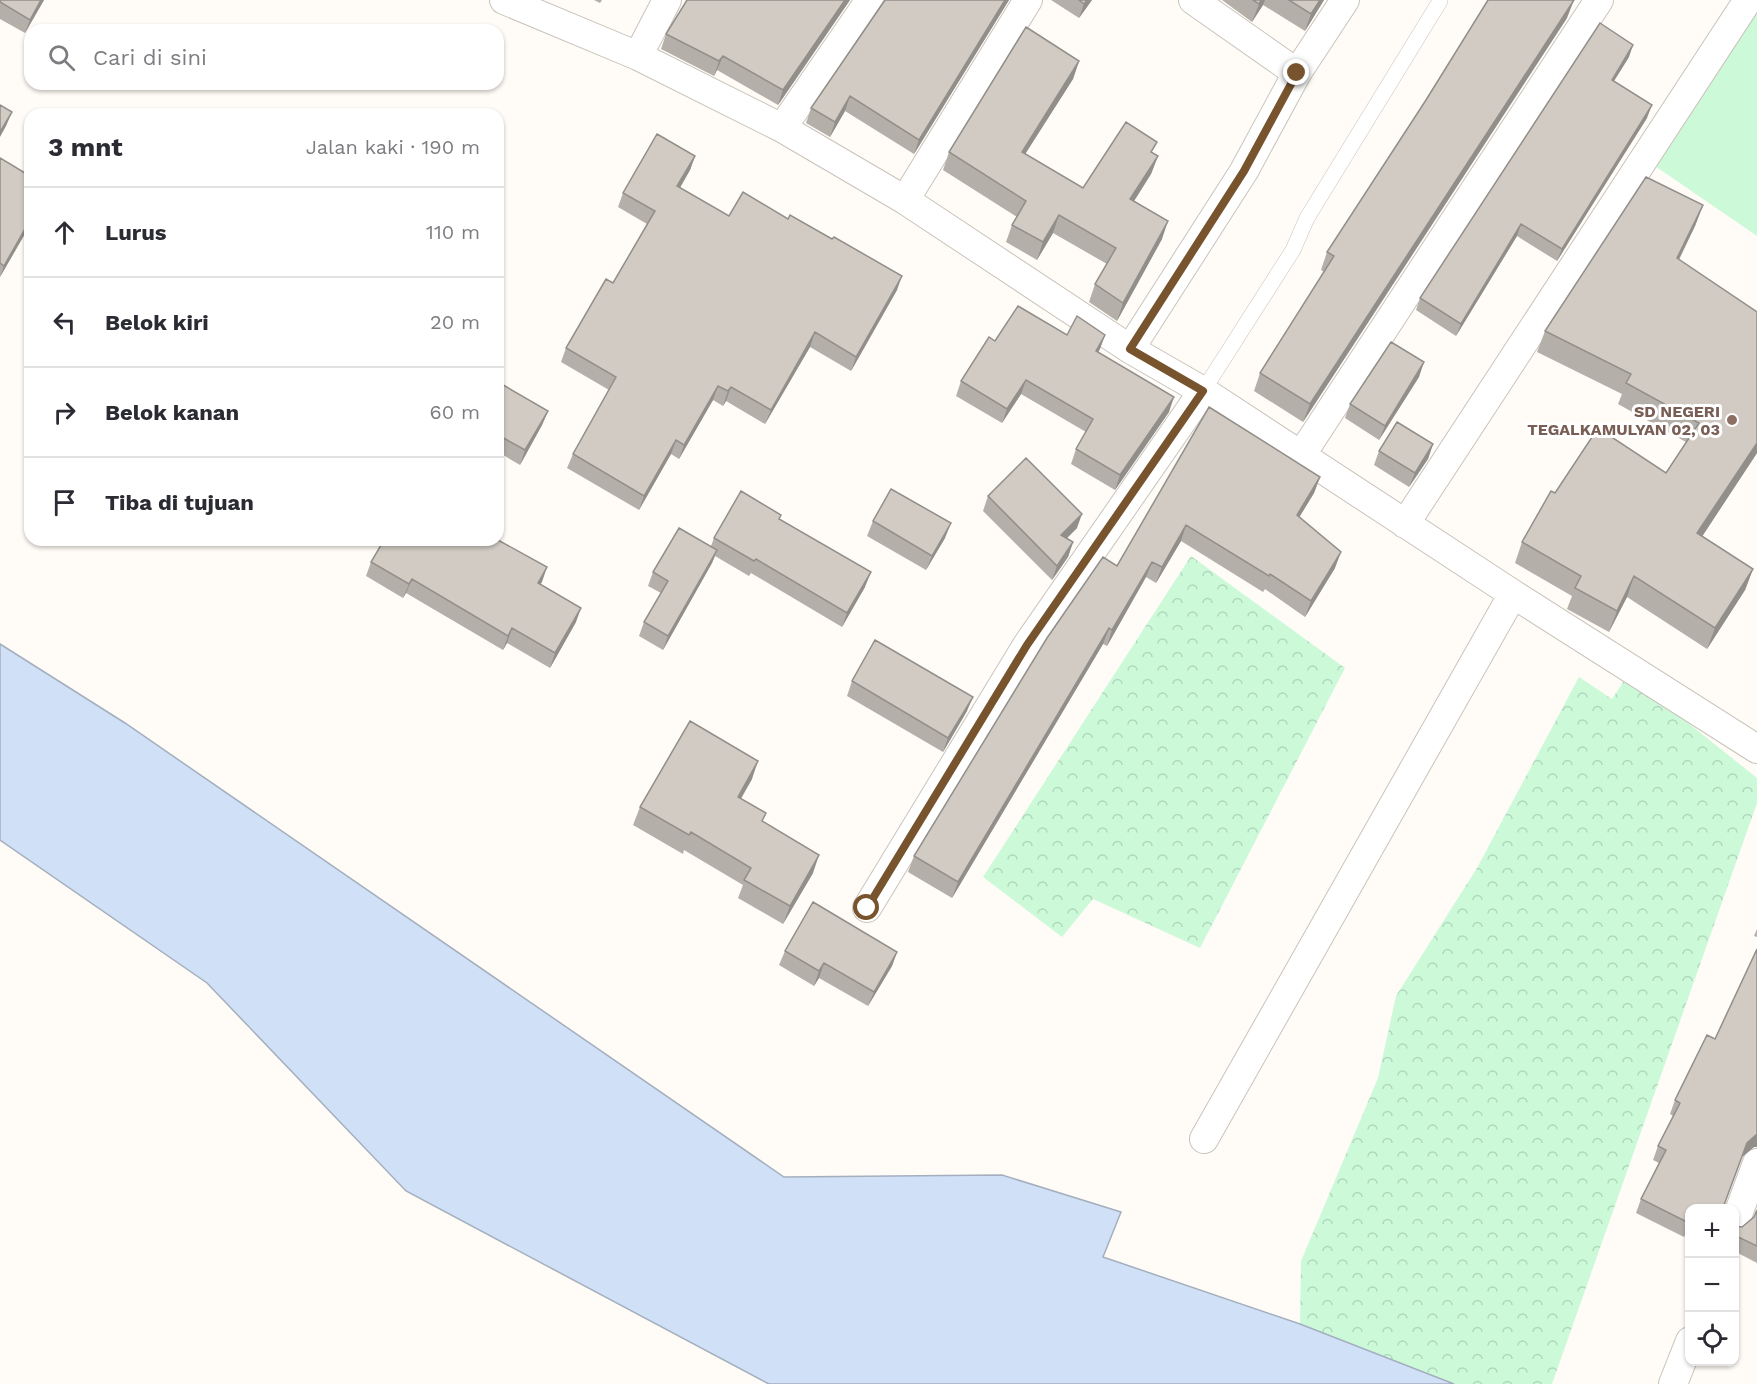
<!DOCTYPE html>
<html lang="id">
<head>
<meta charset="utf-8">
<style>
	:root { --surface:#fff; --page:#f2f2f3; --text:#2b2b33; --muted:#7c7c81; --line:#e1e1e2 }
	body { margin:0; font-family:"Work Sans",sans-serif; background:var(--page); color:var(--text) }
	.controls { position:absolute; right:18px; bottom:18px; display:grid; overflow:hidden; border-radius:12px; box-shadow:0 2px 4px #0004 }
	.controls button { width:54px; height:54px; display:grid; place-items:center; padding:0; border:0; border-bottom:2px solid var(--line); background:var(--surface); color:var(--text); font:30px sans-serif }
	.stop { position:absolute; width:18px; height:18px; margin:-14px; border:4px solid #77542d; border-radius:50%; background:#fff }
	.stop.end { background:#77542d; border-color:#fff; box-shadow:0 2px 6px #0008 }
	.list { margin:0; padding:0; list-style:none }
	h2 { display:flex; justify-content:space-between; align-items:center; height:78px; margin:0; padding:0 24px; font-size:26px }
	h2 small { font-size:20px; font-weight:400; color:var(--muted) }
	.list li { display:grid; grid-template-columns:39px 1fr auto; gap:18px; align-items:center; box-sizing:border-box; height:90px; padding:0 24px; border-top:2px solid var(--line) }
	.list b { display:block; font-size:22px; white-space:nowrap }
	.list em { font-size:20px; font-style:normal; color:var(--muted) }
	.icon { flex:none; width:33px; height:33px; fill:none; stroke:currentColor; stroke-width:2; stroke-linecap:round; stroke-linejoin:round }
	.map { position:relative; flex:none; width:1757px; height:1384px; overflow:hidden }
	.search { position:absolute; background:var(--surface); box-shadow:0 2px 4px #0004; left:24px; top:24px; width:480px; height:66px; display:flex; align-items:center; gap:15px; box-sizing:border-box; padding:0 21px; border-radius:18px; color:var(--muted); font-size:22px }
	.panel { position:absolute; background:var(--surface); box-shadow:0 2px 4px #0004; left:24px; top:108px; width:480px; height:438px; border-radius:18px }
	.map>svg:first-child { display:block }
	.forest { fill:url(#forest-crowns) }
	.green { fill:#ccfad9 }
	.water { fill:#d0e0f7; stroke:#a4afbe; stroke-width:1.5 }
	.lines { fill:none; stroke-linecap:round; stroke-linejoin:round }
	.service-casing { stroke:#c9c3bc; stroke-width:16 }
	.minor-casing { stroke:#c9c3bc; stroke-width:30 }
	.service { stroke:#fff; stroke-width:15 }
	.minor { stroke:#fff; stroke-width:28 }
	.wall { fill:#b4afa9 }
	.shaded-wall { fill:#928e89 }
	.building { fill:#d1cbc4; stroke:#928e89; stroke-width:1.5 }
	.route { stroke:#77542d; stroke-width:8 }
	.education-dot { fill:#8d6e63; stroke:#fff; stroke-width:2 }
	.labels { text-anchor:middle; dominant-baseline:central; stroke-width:6; stroke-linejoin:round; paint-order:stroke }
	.education-label { font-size:16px; font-weight:bold; fill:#785e54; stroke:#fff; text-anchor:end }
</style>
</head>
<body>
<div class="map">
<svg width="1757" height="1384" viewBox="0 0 1757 1384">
	<defs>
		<pattern id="forest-crowns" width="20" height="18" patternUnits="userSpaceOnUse" patternTransform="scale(1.5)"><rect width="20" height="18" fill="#ccfad9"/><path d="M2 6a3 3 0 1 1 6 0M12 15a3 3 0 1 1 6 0" fill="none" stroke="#b0d7bb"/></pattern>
	</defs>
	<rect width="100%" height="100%" fill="#fffbf6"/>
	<!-- forest -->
	<path class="forest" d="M1191,556L1345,668L1200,948L1093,899L1062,937L983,877Z
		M1628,675L1757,778V803L1552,1384H1454L1300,1324L1301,1261L1378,1078L1396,996L1477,868L1579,677L1612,699Z"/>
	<!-- green -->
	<path class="green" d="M1757,0V236L1639,155Z"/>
	<!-- water -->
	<path class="water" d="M0,644L125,723L784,1177L1002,1175L1121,1212L1103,1257L1300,1324L1454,1384H769L406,1191L207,983L0,840Z"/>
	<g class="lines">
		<!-- service casing -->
		<g class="service-casing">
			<path id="service" d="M1203,391L1293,250L1307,218L1440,1"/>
		</g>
		<!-- minor casing -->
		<g class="minor-casing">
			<path id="minor" d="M504,0L638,56L782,128L905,200L1130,349L1203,391L1513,594L1757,749
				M1193,0L1297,73
				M638,56L667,0
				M782,128L870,0
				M905,200L1028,0
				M1130,349L1244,171L1297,73L1345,0
				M1302,454L1599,0
				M1405,524L1748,0
				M867,908L1027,645L1203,391
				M1204,1139L1513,594
				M1734,1225L1757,1163
				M1673,1384L1690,1341"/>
		</g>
		<!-- service -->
		<use href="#service" class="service"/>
		<!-- minor -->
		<use href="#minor" class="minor"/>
	</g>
	<!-- wall -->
	<path class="wall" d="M0,0H44L25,33L0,19Z
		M594,0H602L600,3Z
		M687,0H850L778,105L717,70L714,76L661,49L666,34Z
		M884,0H1009L914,154L845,111L830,137L806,123L811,108Z
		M1051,0H1092L1079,18Z
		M1222,0H1324L1305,31L1263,5L1252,22Z
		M1567,18L1303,422L1254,391L1260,373L1324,272L1321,270L1327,252L1426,100Z
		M1629,57L1614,81L1647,118L1557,261L1517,236L1456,336L1416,310L1420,298Z
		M1079,61L1073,79L1025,154L1083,188L1153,153L1158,156L1151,174L1134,201L1162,239L1117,321L1089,302L1095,284L1107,264L1053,233L1037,260L1006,242L1012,225L1017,217L943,170L949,152Z
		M695,156L690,170L680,188L729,216L897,290L851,371L810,347L765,424L726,401L723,406L713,400L679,459L671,454L639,510L567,468L573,454L609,390L561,362L566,348L613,283L647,224L618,207L623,193Z
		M0,158L30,176V225L0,277Z
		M1703,205L1695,226L1679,260L1757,453L1702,536L1753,569L1745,590L1707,649L1627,597L1609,632L1567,609L1572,596L1515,563L1522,542L1555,493L1666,473L1686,442L1618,404L1622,394L1537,352L1545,331Z
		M1067,335H1105L1098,353L1169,412L1115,490L1071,464L1076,449L1086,432L1021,394L1002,423L956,396L961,381L995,341Z
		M1419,377L1379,440L1345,418L1350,404Z
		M498,382L548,411L542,425L520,465L498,452Z
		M1209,407L1320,477L1314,493L1299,517L1335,568L1305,617L1265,589L1263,592L1181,541L1156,583L1146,577L1107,646L1103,644L952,898L908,872L914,856L1117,566Z
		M1433,444L1428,459L1409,487L1374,465L1379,451Z
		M988,496L1077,528L1067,538L1073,542L1068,557L1052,580L983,511Z
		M781,515L779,519L865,587L842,627L751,573L749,576L715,556L712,563L663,650L639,636L644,622L661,593L648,586L653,572L711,546L714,538Z
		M873,521L945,538L926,570L867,536Z
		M371,562L547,567L540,584L576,622L550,668L507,643L503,650L406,593L403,598L366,576Z
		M852,681L967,711L943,752L847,696Z
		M752,779L741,799L813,873L783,924L738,898L743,885L684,850L683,854L633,825L640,807Z
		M1757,929V937L1754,936Z
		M1757,949V1147H1754L1742,1157L1689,1209V1228L1684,1237L1636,1213L1641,1199L1659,1163L1653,1160L1658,1146L1673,1116L1670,1114L1675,1100L1715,1039Z
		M785,951L897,952L892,966L868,1006L819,978L814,986L779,965Z
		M1757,1210V1263L1734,1251V1235L1754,1217Z"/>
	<!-- shaded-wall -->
	<path class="shaded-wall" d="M41,0H44L25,33L30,20Z
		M845,0H850L778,105L783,90Z
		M1005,0H1009L914,154L919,140Z
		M1087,0H1092L1079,18L1084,4Z
		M1261,0H1265L1263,5L1252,22L1259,4Z
		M1320,0H1324L1305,31L1311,14Z
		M1574,0L1567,18L1303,422L1310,404Z
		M1633,45L1629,57L1607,92L1612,80Z
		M723,56L717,70L714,76L719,61Z
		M1079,61L1073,79L1015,170L1022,152Z
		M850,96L845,111L830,137L835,122Z
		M1652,105L1647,118L1557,261L1562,249Z
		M12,112L6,126L0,137V132Z
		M695,156L690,170L672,201L677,186Z
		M1158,156L1151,174L1124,217L1130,199Z
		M1703,205L1695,226L1669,279L1677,258Z
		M1059,215L1053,233L1037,260L1043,242Z
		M30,220V225L0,277L4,266Z
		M1168,221L1162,239L1117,321L1123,303Z
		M1521,224L1517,236L1456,336L1461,324Z
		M902,276L897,290L851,371L856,357Z
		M815,332L810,347L765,424L771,410Z
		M1105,335L1100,349L1090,366L1096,351Z
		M1424,362L1419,377L1379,440L1385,426Z
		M1026,380L1021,394L1002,423L1007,409Z
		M718,386L713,400L679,459L684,445Z
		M731,387L726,401L723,406L728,391Z
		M1174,397L1169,412L1115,490L1120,475Z
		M548,411L542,425L520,465L525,450Z
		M676,440L671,454L639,510L644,496Z
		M1757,443V453L1690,555L1697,533Z
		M1433,444L1428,459L1409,487L1415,473Z
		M1320,477L1314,493L1291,531L1297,515Z
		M1082,514L1077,528L1056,549L1061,535Z
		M951,523L945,538L926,570L932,556Z
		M1186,525L1181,541L1156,583L1162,567Z
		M1073,542L1068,557L1052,580L1057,566Z
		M717,550L712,563L663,650L668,636Z
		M1341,552L1335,568L1305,617L1311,601Z
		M1152,562L1146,577L1107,646L1112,630Z
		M547,567L542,582L533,597L538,583Z
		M1753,569L1745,590L1707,649L1715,628Z
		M871,572L865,587L842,627L847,613Z
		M1634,576L1627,597L1609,632L1617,611Z
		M412,579L406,593L403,598L409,584Z
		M581,608L576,622L550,668L555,653Z
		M512,628L507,643L503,650L508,636Z
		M1109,628L1103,644L952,898L958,882Z
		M973,697L967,711L943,752L948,738Z
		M758,761L752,779L731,815L738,797Z
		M819,855L813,873L783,924L790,906Z
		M897,952L892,966L868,1006L874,992Z
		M824,963L819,978L814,986L819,971Z
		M1757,1134V1147H1754L1742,1157L1747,1143Z"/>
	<!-- building -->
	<path class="building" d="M0,0H41L30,20L0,2Z
		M687,0H845L783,90L723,56L719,61L666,34Z
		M885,0H1005L919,140L850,96L835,122L811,108Z
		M1079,0H1087L1084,4Z
		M1253,0H1261L1259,4Z
		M1289,0H1320L1311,14Z
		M1488,0H1574L1310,404L1260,373L1334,256L1327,252L1426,100Z
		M1600,23L1633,45L1612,80L1652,105L1562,249L1521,224L1461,324L1420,298Z
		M1026,27L1079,61L1022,152L1083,188L1126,122L1157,142L1151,152L1158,156L1130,199L1168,221L1123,303L1095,284L1116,248L1059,215L1043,242L1012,225L1026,201L949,152Z
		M0,105L12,112L0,132Z
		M657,134L695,156L677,186L729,216L743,192L788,219L790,215L832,239L834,237L902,276L856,357L815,332L771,410L731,387L728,391L718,386L684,445L676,440L644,496L573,454L616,377L566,348L606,279L613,283L655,211L623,193Z
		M0,158L30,176V220L4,266L0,263Z
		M1646,177L1703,205L1677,258L1757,312V443L1697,533L1753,569L1715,628L1634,576L1617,611L1575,588L1581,576L1522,542L1551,491L1555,493L1598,428L1666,473L1699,423L1626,383L1631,374L1545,331Z
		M1018,306L1067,335L1077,316L1105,335L1096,351L1174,397L1120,475L1076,449L1093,419L1026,380L1007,409L961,381L989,337L995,341Z
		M1391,342L1424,362L1385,426L1350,404Z
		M498,382L548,411L525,450L498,435Z
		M1209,407L1320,477L1297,515L1341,552L1311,601L1270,574L1269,576L1186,525L1162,567L1152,562L1112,630L1109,628L958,882L914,856L1047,638L1103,557L1117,566Z
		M1397,422L1433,444L1415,473L1379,451Z
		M1026,458L1082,514L1061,535L1073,542L1057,566L988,496Z
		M891,489L951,523L932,556L873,521Z
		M741,491L781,515L779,519L871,572L847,613L756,559L754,561L714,538Z
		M679,528L717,550L668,636L644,622L668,581L653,572Z
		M384,540H498L547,567L538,583L581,608L555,653L512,628L508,636L412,579L409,584L371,562Z
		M875,640L973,697L948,738L852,681Z
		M690,721L758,761L738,797L766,813L762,821L819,855L790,906L744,880L751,868L691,832L689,835L640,807Z
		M813,902L897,952L874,992L824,963L819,971L785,951Z
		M1757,949V1134L1747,1143L1724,1205L1723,1209H1689V1223L1641,1199L1666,1150L1658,1146L1680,1103L1675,1100L1707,1035L1715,1039Z
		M1757,1210V1246L1734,1235V1226L1742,1227L1754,1217Z"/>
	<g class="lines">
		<!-- route -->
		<path class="route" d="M867,908L1027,645L1203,391L1130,349L1244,171L1297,73"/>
	</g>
	<!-- markers -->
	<circle class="education-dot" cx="1732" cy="420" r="6"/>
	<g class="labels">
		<!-- education labels -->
		<g class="education-label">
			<text x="1720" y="411">SD NEGERI<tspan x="1720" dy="18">TEGALKAMULYAN 02, 03</tspan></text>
		</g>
	</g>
</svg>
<div class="controls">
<button>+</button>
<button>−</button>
<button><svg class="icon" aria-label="locate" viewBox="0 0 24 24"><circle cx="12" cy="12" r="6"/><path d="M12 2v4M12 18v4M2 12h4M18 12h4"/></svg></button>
</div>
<div class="stop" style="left:867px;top:908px"></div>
<div class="stop end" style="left:1297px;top:73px"></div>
<div class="search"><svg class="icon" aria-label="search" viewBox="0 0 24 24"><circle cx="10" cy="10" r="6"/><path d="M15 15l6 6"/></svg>Cari di sini</div>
<section class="panel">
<h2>3 mnt<small>Jalan kaki · 190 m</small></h2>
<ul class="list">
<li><svg class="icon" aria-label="ahead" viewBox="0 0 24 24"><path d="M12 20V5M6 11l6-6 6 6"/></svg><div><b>Lurus</b></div><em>110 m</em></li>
<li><svg class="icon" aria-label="left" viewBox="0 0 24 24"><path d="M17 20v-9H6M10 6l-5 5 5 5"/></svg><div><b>Belok kiri</b></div><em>20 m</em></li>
<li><svg class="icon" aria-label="right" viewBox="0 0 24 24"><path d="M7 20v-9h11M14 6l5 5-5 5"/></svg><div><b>Belok kanan</b></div><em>60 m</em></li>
<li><svg class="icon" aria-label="arrive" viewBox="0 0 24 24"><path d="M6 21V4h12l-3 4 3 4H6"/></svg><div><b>Tiba di tujuan</b></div></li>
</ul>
</section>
</div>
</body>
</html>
